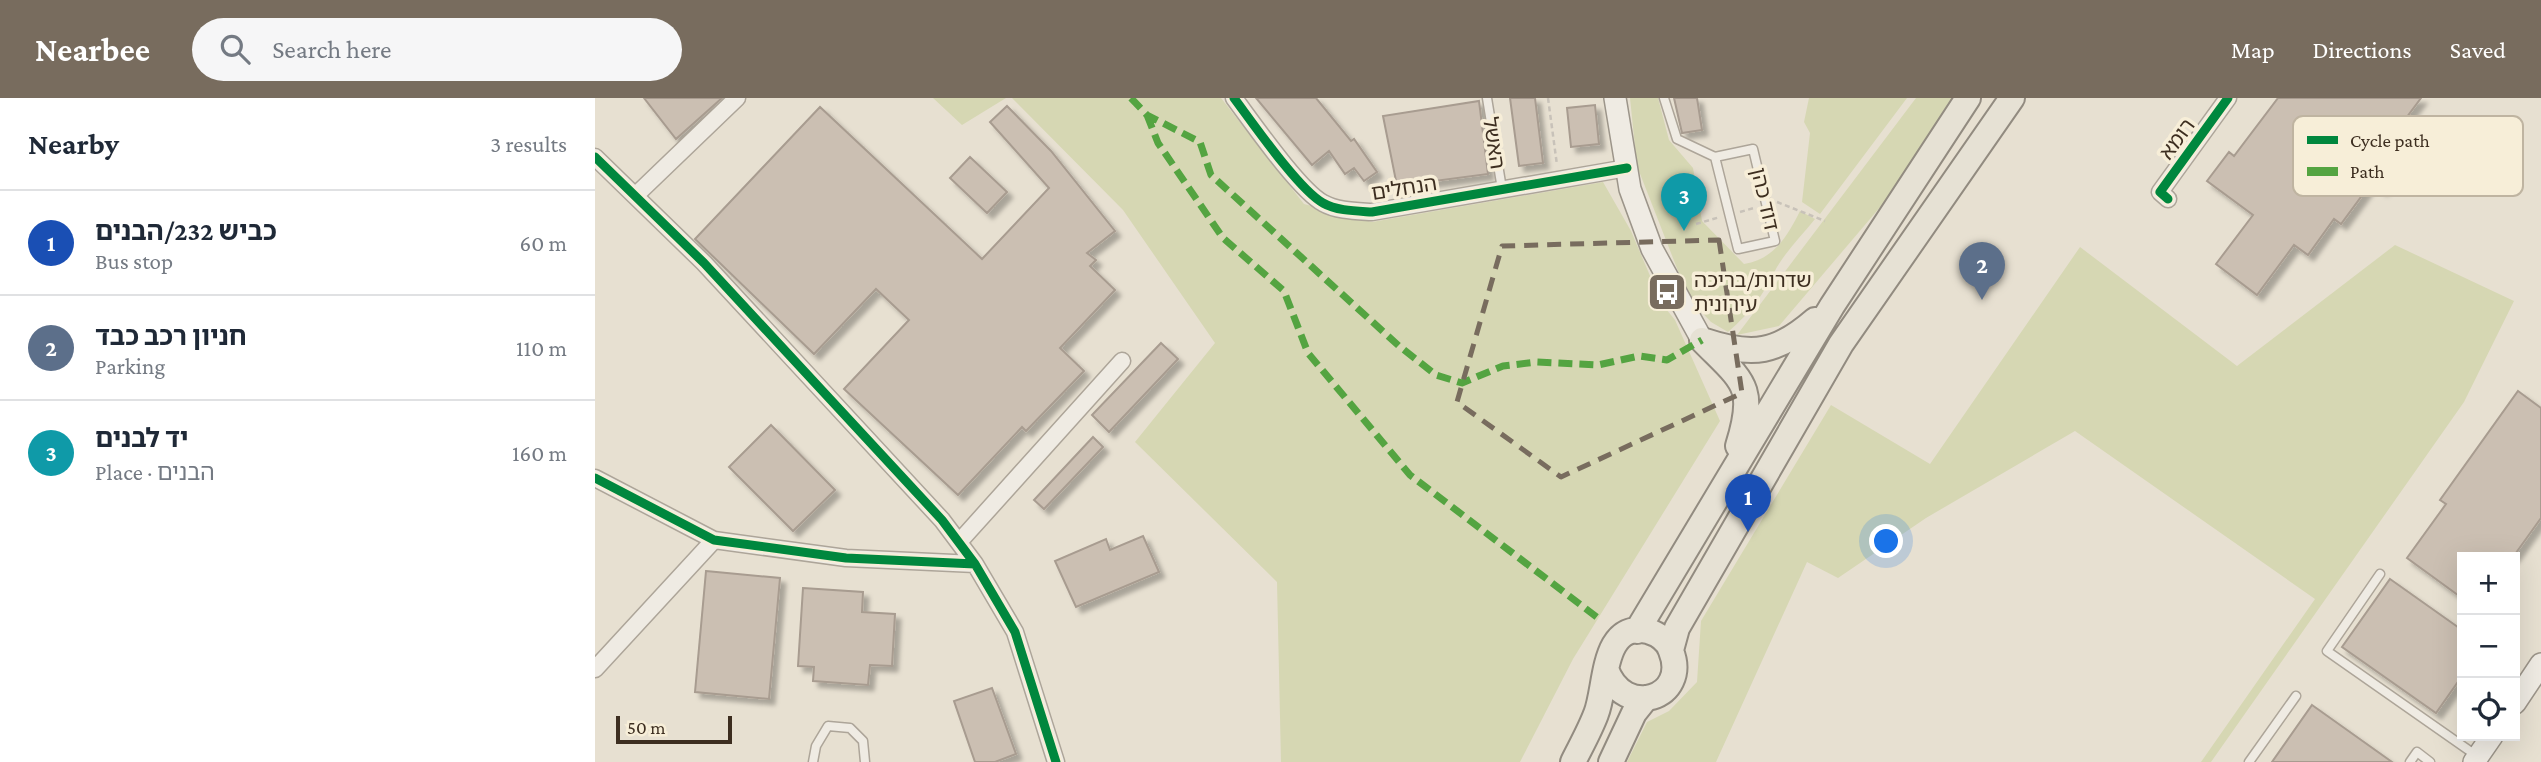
<!DOCTYPE html>
<html lang="en">
<head>
<meta charset="utf-8">
<style>
	:root { --surface:#fff; --page:#f6f6f7; --text:#1f2937; --muted:#747a83; --line:#e0e1e3; --accent:#786c5e }
	body { margin:0; font-family:"Crimson Pro","Noto Sans Hebrew",serif; background:var(--page); color:var(--text) }
	.controls { position:absolute; right:21px; bottom:21px; display:grid; overflow:hidden; border-radius:0px; box-shadow:0 7px 28px #0002 }
	.controls button { width:63px; height:63px; display:grid; place-items:center; padding:0; border:0; border-bottom:2px solid var(--line); background:var(--surface); color:var(--text); font:35px sans-serif }
	.scale { position:absolute; left:21px; bottom:18px; width:116px; box-sizing:border-box; padding-left:7px; border:4px solid #3d2e20; border-top:0; font-size:19px; line-height:24px; white-space:nowrap; color:#3d2e20; -webkit-text-stroke:5px #f7eed8; paint-order:stroke }
	.you { position:absolute; left:1292px; top:444px; width:24px; height:24px; margin:-18px; border:5px solid #fff; border-radius:50%; background:#1a73e8; box-shadow:0 0 0 10px #1a73e833 }
	.badge { display:grid; place-items:center; width:46px; height:46px; border-radius:50%; background:var(--accent); color:#fff; font-size:23px; font-weight:700 }
	.pin { position:absolute; translate:-50% -58px; filter:drop-shadow(0 2px 4px #0008) }
	.pin::after { content:''; position:absolute; top:37px; width:24px; height:21px; background:inherit; clip-path:polygon(0 0,100% 0,50% 100%) }
	.list { margin:0; padding:0; list-style:none }
	h2 { display:flex; justify-content:space-between; align-items:center; height:91px; margin:0; padding:0 28px; font-size:30px }
	h2 small { font-size:23px; font-weight:400; color:var(--muted) }
	.list li { display:grid; grid-template-columns:46px 1fr auto; gap:21px; align-items:center; box-sizing:border-box; height:105px; padding:0 28px; border-top:2px solid var(--line) }
	.list b { display:block; font-size:26px; white-space:nowrap }
	.list p { margin:0; font-size:23px; white-space:nowrap; color:var(--muted) }
	.list em { font-size:23px; font-style:normal; color:var(--muted) }
	.icon { flex:none; width:38px; height:38px; fill:none; stroke:currentColor; stroke-width:2; stroke-linecap:round; stroke-linejoin:round }
	.map { position:relative; flex:none; width:1946px; height:664px; overflow:hidden }
	header { display:flex; align-items:center; gap:42px; box-sizing:border-box; height:98px; padding:0 35px; background:var(--accent); color:#fff }
	header strong { font-size:33px }
	nav { display:flex; gap:38px; margin-inline-start:auto; font-size:24px }
	.search { width:490px; height:63px; background:var(--page); display:flex; align-items:center; gap:18px; box-sizing:border-box; padding:0 24px; border-radius:38px; color:var(--muted); font-size:26px }
	main { display:flex }
	aside { flex:1; background:var(--surface) }
	.map>svg:first-child { display:block }
	.green { fill:#d6d7b3 }
	.building { fill:#cbbfb2; stroke:#a89c90; stroke-width:2; filter:url(#shadow) }
	.lines { fill:none; stroke-linecap:round; stroke-linejoin:round }
	.lane-casing { stroke:#ada599; stroke-width:11 }
	.street-casing { stroke:#ada599; stroke-width:19 }
	.secondary-casing { stroke:#9c958a; stroke-width:24 }
	.primary-casing { stroke:#928b80; stroke-width:28 }
	.path { stroke:#c8c2b9; stroke-width:2.5; stroke-dasharray:5 3.5; stroke-linecap:butt }
	.lane { stroke:#efebe3; stroke-width:8 }
	.street { stroke:#efebe3; stroke-width:16 }
	.secondary { stroke:#efebe3; stroke-width:21 }
	.primary { stroke:#e6e1d4; stroke-width:24 }
	.quiet { stroke:#54a441; stroke-width:7; stroke-dasharray:14 7; stroke-linecap:butt }
	.cycleway-casing { stroke:#f7eed8; stroke-width:13 }
	.cycleway { stroke:#00873e; stroke-width:9 }
	.marked { fill:none; stroke:#786c5e; stroke-width:5; stroke-dasharray:14 9; stroke-linejoin:round }
	.labels { text-anchor:middle; dominant-baseline:central; stroke-width:7; stroke-linejoin:round; paint-order:stroke }
	.street-label { font-size:21px; fill:#3d2e20; stroke:#f7eed8 }
	.poi-label { font-size:21px; fill:#3d2e20; stroke:#f7eed8; text-anchor:start }
	.key { fill:#f7eed8; stroke:#bfb4a1; stroke-width:2 }
	.key-label { font-size:19px; fill:#3d2e20 }
</style>
</head>
<body>
<header>
<strong>Nearbee</strong>
<div class="search"><svg class="icon" aria-label="search" viewBox="0 0 24 24"><circle cx="10" cy="10" r="6"/><path d="M15 15l6 6"/></svg>Search here</div>
<nav><a>Map</a><a>Directions</a><a>Saved</a></nav>
</header>
<main>
<aside>
<h2>Nearby<small>3 results</small></h2>
<ul class="list">
<li><span class="badge" style="background:#1a4fb4">1</span><div><b>כביש 232/הבנים</b><p>Bus stop</p></div><em>60 m</em></li>
<li><span class="badge" style="background:#5c6f8a">2</span><div><b>חניון רכב כבד</b><p>Parking</p></div><em>110 m</em></li>
<li><span class="badge" style="background:#0f9aa8">3</span><div><b>יד לבנים</b><p>Place · הבנים</p></div><em>160 m</em></li>
</ul>
</aside>
<div class="map">
<svg width="1946" height="664" viewBox="0 0 1946 664">
	<defs>
		<filter id="shadow"><feDropShadow dx="5.5" dy="5.5" stdDeviation="2" flood-color="#0004"/></filter>
	</defs>
	<rect width="100%" height="100%" fill="#e7e0d1"/>
	<!-- green -->
	<path class="green" d="M338,0H411L367,27Z
		M417,0H626L709,106L777,124L1008,84L1036,133L1067,206L1080,222L1125,323L978,561L925,664H686L682,484L540,344L620,245L528,112Z
		M1035,0H1063L1074,42L1098,70L1107,123L1149,166C1179,161 1192,139 1205,113L1220,121C1208,136 1192,152 1182,169C1165,201 1160,210 1133,234L1116,224L1094,201L1042,68Z
		M1214,0H1312L1225,116L1207,104L1215,35L1209,24Z
		M1321,0H1366L1292,101L1184,228L1142,237Z
		M1800,147L1919,203L1869,304L1616,664H1606L1720,501L1480,333L1331,420L1243,480L1212,464L1121,664H1032L1052,624L1074,613L1102,584L1106,523L1236,307L1335,366L1485,149L1642,268Z"/>
	<!-- building -->
	<path class="building" d="M49,0H127L81,41Z
		M661,0H721L756,43L759,41L782,74L769,83L759,70L750,76L734,53L717,67Z
		M915,0H940L948,65L924,68Z
		M1079,0H1102L1107,32L1087,35Z
		M1683,0H1826L1788,51L1807,65L1787,92L1777,84L1746,126L1739,121L1713,157L1699,147L1662,197L1621,166L1658,117L1612,83L1634,54L1639,58Z
		M884,3L893,76L802,88L788,18Z
		M1000,7L1004,46L976,49L972,10Z
		M412,8L456,53L520,133L492,155L501,162L495,168L520,192L465,250L489,273L431,333L427,329L363,397L249,291L314,222L281,191L219,256L100,141L225,9L387,161L454,90L395,24Z
		M375,59L412,94L392,115L355,80Z
		M566,245L583,261L514,334L497,317Z
		M1923,293L1946,310V420L1918,459H1867V500L1812,460L1851,406L1845,402Z
		M176,327L240,392L198,433L134,369Z
		M498,339L508,349L449,411L439,402Z
		M548,438L564,474L481,509L460,463L511,441L515,452Z
		M111,473L185,480L174,601L100,594Z
		M1795,481L1867,532V578L1841,615L1747,549Z
		M208,490L268,494L267,514L300,516L297,568L275,567L273,587L218,583L219,569L203,568Z
		M397,590L421,656L400,664H380L359,603Z
		M1717,607L1797,664H1677Z"/>
	<g class="lines">
		<!-- lane casing -->
		<g class="lane-casing">
			<path id="lane" d="M892,0L907,91
				M1069,0L1082,41L1120,59L1158,51L1180,143L1143,151L1120,59
				M1785,476L1732,553L1882,658
				M218,664L221,648L233,628L255,630L268,643L270,664
				M1654,664L1701,598
				M1815,664L1822,654L1835,664"/>
		</g>
		<!-- street casing -->
		<g class="street-casing">
			<path id="street" d="M639,0C657,24 704,92 728,105C742,113 761,113 777,114L1032,70
				M0,59L109,165L347,422L380,466
				M40,98L142,0
				M1573,101L1565,94L1633,0
				M0,380L119,442L251,460L380,466L420,534L461,664
				M365,443L527,263
				M0,571L119,442"/>
		</g>
		<!-- secondary casing -->
		<g class="secondary-casing">
			<path id="secondary" d="M1020,0L1035,91L1057,151L1107,242
				M1920,605L1946,566
				M1879,664L1897,638"/>
		</g>
		<!-- primary casing -->
		<g class="primary-casing">
			<path id="primary" d="M1107,242C1148,284 1162,287 1143,348
				M1110,243C1158,259 1182,255 1220,222
				M1042,533L1237,208L1373,0
				M1076,552L1082,530L1246,246L1417,0
				M978,664C986,648 995,632 1001,616C1012,589 1006,523 1053,533C1063,536 1073,543 1076,553C1095,600 1029,622 1011,571
				M1016,664L1039,615L1051,600"/>
		</g>
		<!-- path -->
		<path class="path" d="M953,0L962,67
			M1182,104L1230,123
			M1145,114L1159,110
			M1101,126L1125,119"/>
		<!-- lane -->
		<use href="#lane" class="lane"/>
		<!-- street -->
		<use href="#street" class="street"/>
		<!-- secondary -->
		<use href="#secondary" class="secondary"/>
		<!-- primary -->
		<use href="#primary" class="primary"/>
		<!-- quiet -->
		<path class="quiet" d="M536,0L552,17L605,44L616,77L804,248L841,277L867,285L908,268L942,264L1003,267L1044,258L1072,262L1107,242
			M552,17L563,45L628,140L689,193L713,255L815,377L1003,520"/>
		<!-- cycleway casing -->
		<g class="cycleway-casing">
			<path id="cycleway" d="M639,0C657,24 704,92 728,105C742,113 761,113 777,114L1032,70
				M0,59L109,165L347,422L380,466
				M1573,101L1565,94L1633,0
				M0,380L119,442L251,460L380,466L420,534L461,664"/>
		</g>
		<!-- cycleway -->
		<use href="#cycleway" class="cycleway"/>
	</g>
	<!-- marked area -->
	<path class="marked" d="M1124,142L1147,295L966,379L862,304L907,148Z"/>
	<!-- icons -->
	<defs>
		<g id="bus-square" transform="scale(2.0125)"><rect x="-9" y="-9" width="18" height="18" rx="4" fill="#786c5e" stroke="#f7eed8"/><path d="M-5-6H5V4H4V6H2V4H-2V6H-4V4H-5ZM-3.5-4V0h7V-4ZM-3.5 1.2v1.5H-2V1.2ZM2 1.2v1.5H3.5V1.2Z" fill="#fff"/></g>
	</defs>
	<g fill-rule="evenodd">
		<use href="#bus-square" x="1072" y="194"/>
	</g>
	<g class="labels">
		<!-- street labels -->
		<g class="street-label">
			<text transform="translate(1582 41) rotate(-54)">רומא</text>
			<text transform="translate(899 45) rotate(81)">האשל</text>
			<text transform="translate(809 90) rotate(-9)">הנחלים</text>
			<text transform="translate(1170 101) rotate(77)">דוד כהן</text>
		</g>
		<!-- poi labels -->
		<g class="poi-label">
			<text x="1099" y="182">שדרות/בריכה<tspan x="1099" dy="24">עירונית</tspan></text>
		</g>
	</g>
	<!-- legend -->
	<rect x="1698" y="18" width="230" height="80" rx="10" class="key"/>
	<rect x="1712" y="38" width="31" height="8" fill="#00873e"/>
	<rect x="1712" y="69" width="31" height="9" fill="#54a441"/>
	<g class="key-label">
		<text x="1755" y="49">Cycle path</text>
		<text x="1755" y="80">Path</text>
	</g>
</svg>
<div class="controls">
<button>+</button>
<button>−</button>
<button><svg class="icon" aria-label="locate" viewBox="0 0 24 24"><circle cx="12" cy="12" r="6"/><path d="M12 2v4M12 18v4M2 12h4M18 12h4"/></svg></button>
</div>
<div class="scale">50 m</div>
<div class="you"></div>
<div class="pin badge" style="left:1153px;top:434px;background:#1a4fb4">1</div>
<div class="pin badge" style="left:1387px;top:202px;background:#5c6f8a">2</div>
<div class="pin badge" style="left:1089px;top:133px;background:#0f9aa8">3</div>
</div>
</main>
</body>
</html>
